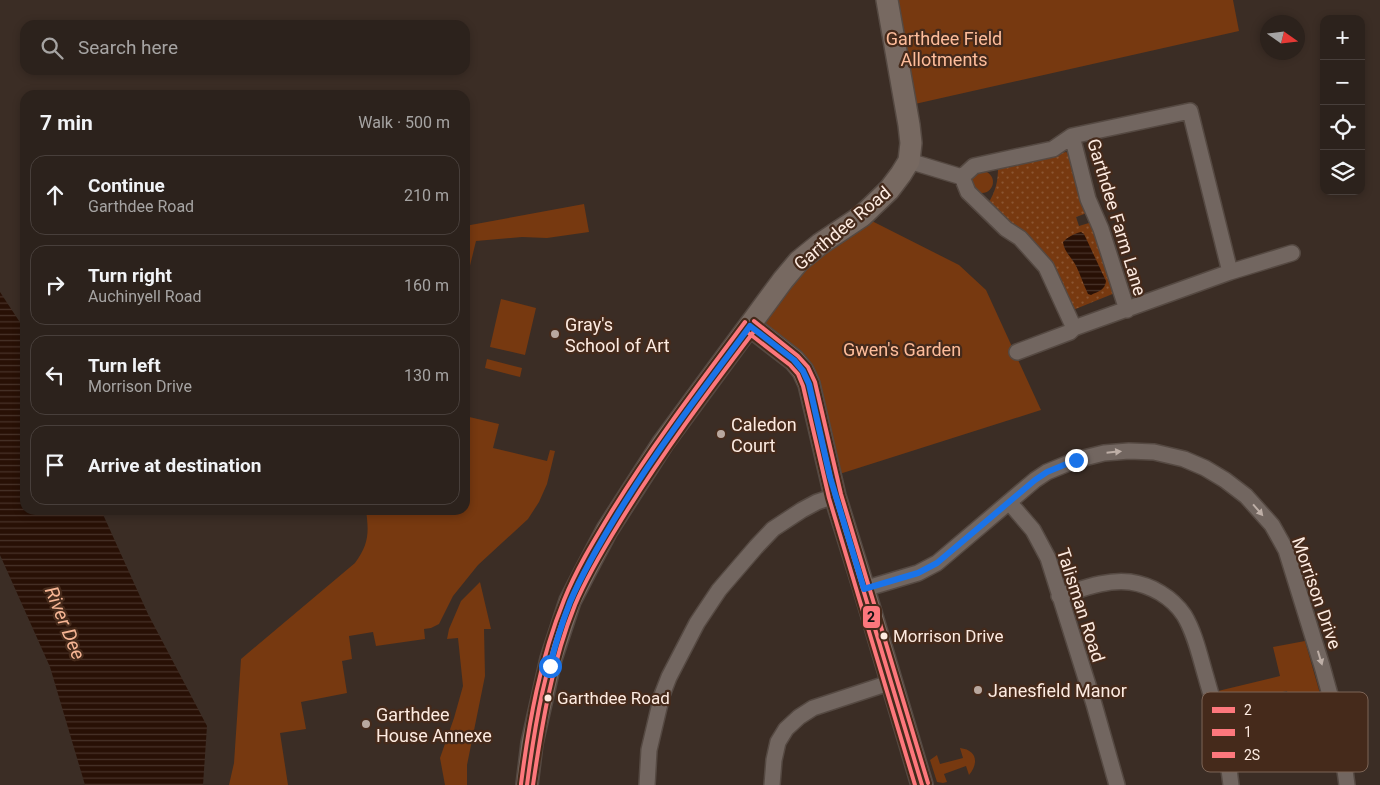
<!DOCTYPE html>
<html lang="en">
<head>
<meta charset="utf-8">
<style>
	:root { --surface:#2c221c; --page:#382f29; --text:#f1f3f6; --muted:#a6a4a3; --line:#483f3b }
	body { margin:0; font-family:Roboto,sans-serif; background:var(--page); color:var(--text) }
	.controls { position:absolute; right:15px; top:15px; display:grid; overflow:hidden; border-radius:10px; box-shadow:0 2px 8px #0003 }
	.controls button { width:45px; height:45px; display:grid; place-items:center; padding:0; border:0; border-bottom:1px solid var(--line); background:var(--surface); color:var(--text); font:25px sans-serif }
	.compass { position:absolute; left:1260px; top:15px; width:45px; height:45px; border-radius:50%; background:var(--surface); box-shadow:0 2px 8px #0003; rotate:104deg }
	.stop { position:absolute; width:15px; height:15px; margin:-11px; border:4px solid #1a73e8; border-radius:50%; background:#fff }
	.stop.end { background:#1a73e8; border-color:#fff; box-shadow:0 1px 5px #0008 }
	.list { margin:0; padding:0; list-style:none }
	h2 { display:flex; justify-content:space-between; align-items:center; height:65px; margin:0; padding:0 20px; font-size:21px }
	h2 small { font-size:16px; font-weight:400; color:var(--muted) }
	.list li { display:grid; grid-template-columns:32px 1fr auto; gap:15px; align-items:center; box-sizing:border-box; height:80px; margin:0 10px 10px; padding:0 10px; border:1px solid var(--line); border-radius:15px }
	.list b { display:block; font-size:19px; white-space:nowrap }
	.list p { margin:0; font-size:16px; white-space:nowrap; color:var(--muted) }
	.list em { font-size:16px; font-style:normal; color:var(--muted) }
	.icon { flex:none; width:28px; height:28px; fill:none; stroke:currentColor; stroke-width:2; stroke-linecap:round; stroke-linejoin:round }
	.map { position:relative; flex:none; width:1380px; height:785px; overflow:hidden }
	.search { position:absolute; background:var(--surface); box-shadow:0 2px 8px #0003; left:20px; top:20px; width:450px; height:55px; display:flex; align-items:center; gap:12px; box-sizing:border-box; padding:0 18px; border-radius:15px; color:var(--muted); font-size:19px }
	.panel { position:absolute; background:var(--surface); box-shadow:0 2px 8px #0003; left:20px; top:90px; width:450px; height:425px; border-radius:15px }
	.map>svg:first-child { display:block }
	.green { fill:#773910 }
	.park { fill:url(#park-dots) }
	.water { fill:url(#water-rules) }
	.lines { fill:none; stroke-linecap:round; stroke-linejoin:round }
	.street-casing { stroke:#554942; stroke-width:18 }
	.secondary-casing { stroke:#554942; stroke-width:24 }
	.street { stroke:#726660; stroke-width:15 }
	.secondary { stroke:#776961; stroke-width:21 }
	.bus-1-casing { stroke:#452a1b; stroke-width:8 }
	.bus-2-casing { stroke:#452a1b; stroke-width:8 }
	.bus-3-casing { stroke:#452a1b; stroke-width:8 }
	.bus-1 { stroke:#fd777c; stroke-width:4 }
	.bus-2 { stroke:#fd777c; stroke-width:4 }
	.bus-3 { stroke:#fd777c; stroke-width:4 }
	.oneway { fill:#beafa7 }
	.route { stroke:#1a73e8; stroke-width:6 }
	.poi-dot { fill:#b9a89f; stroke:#452a1b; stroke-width:2 }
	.bus-dot { fill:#fdebe1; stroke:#452a1b; stroke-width:2 }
	.labels { text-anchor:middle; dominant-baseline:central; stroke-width:4.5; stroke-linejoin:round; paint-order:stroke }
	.bus-label { font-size:17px; fill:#fdebe1; stroke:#452a1b; text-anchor:start }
	.park-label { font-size:18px; fill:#febd9b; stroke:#452a1b }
	.street-label { font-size:18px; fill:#fdebe1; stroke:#452a1b }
	.poi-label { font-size:18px; fill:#fdebe1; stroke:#452a1b; text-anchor:start }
	.water-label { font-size:19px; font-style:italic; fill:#f6b594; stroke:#452a1b }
	.key { fill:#452a1b; stroke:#7c6456; stroke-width:1 }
	.key-label { font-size:14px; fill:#fdebe1 }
	.line-badge { stroke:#452a1b; stroke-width:2 }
	.pale-badge-label { font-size:14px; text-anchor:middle; font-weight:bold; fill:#111 }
</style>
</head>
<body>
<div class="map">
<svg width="1380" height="785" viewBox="0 0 1380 785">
	<defs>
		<pattern id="park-dots" width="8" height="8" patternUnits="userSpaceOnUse" patternTransform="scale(1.25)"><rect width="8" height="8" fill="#773910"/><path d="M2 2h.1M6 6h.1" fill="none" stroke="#8b5632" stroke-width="1.8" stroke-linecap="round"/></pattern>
		<pattern id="water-rules" width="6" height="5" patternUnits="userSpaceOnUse" patternTransform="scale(1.25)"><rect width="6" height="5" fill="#281005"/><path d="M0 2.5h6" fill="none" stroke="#483329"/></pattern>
	</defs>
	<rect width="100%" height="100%" fill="#3b2d25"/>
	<!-- green -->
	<path class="green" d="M887,0H1233L1239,31L906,106Z
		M971 182a11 11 0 1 1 22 0a11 11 0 1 1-22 0Z
		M584,204L589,232L547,238L522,237L476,241L465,286V226Z
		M862,216L959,265L986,290L1041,410L830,477L809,384L750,326L783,280Z
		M501,299L536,308L525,355L490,347Z
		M487,359L522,368L520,377L485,368Z
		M465,416L499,424L493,448L547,461L550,450L555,451L547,484L539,502L528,519L478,565L453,596L439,624L431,628L424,629L425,639L376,646L373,632L349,636L352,659L342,661L347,693L301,702L306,729L280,733L288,785H229L234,763L241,659L355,563C369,544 369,533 366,510H465Z
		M480,582L491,629H484L485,676L467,765V785H445L440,758L454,718L463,686L458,638L447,639L449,629L461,601Z
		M1305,641L1325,711L1295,719L1287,691L1222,705L1218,691L1280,676L1273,647Z
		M960,748C977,750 979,763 969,775L966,766L944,774L947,782L943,783L937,782L930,760L937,755L940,764L963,758Z"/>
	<!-- park -->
	<path class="park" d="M1066,152L1073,157L1087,213L1076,217L1079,226L1089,223L1097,230L1115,293L1073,310L1057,279L1059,277L1040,251L1013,223L1011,225L988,204C996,190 998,182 998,167Z"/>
	<!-- water -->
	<path class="water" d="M1081,232L1084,234L1106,281C1105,290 1099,291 1091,295L1088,294C1083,284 1080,273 1075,264C1070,256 1064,251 1063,242C1068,237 1073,234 1081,232Z
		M0,292L25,330V510H101L148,614L207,726L203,785H85L50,667L0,555Z"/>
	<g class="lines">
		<!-- street casing -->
		<g class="street-casing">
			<path id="street" d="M1072,136L1088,199L1101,229L1127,310
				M909,161L962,177L968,192L1006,229L1020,238L1046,267L1074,328L1230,272L1190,111L1072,136L1053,149L974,166L962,177
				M1230,272L1292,253
				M1017,352L1070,332L1074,328
				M1009,502L1033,530L1048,558L1094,704L1117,785
				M864,589L918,573L937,563L1035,480L1047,472L1076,460L1104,453L1129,451L1154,452L1184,459L1205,468L1225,480L1246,496L1272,525L1286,550L1322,666L1339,727L1347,785
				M1059,596C1082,589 1106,579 1130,582C1151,585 1172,597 1184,615C1195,633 1200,657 1206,677C1216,712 1227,748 1231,785
				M647,785L649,750L662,695L669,677L697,623L719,590L756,547L773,529L802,510L817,502L835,496
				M772,785L774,760L778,742L786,729L799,717L813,708L892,682"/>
		</g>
		<!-- secondary casing -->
		<g class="secondary-casing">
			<path id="secondary" d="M750,326L794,360L803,371L809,384L835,496L864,589L922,785
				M527,785L532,743L551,659L570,601L587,568L607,530L663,443L783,280L799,261L820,244L862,216L889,190L901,174L909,161L911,143L909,125L887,0"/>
		</g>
		<!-- street -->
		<use href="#street" class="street"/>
		<!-- secondary -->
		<use href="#secondary" class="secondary"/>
		<!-- bus-1 casing -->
		<g class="bus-1-casing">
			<path id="bus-1" d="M750,326L794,360L803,371L809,384L835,496L922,785
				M527,785C535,723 546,659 570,601C582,572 599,545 615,518C656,451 703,389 750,326"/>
		</g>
		<!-- bus-2 casing -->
		<g class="bus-2-casing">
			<path id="bus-2" d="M746,331L790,365L798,374L803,386L829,498L915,785
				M533,785C542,724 552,662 575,605C587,576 604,548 620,522C661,455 708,392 755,330"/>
		</g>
		<!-- bus-3 casing -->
		<g class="bus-3-casing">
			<path id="bus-3" d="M754,321L798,356L808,367L815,382L841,494L928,783
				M521,784C529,722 540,659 564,600C576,570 593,542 610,514C651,447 698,385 745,322"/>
		</g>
		<!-- bus-1 -->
		<use href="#bus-1" class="bus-1"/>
		<!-- bus-2 -->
		<use href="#bus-2" class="bus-2"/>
		<!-- bus-3 -->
		<use href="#bus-3" class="bus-3"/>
	</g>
	<!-- one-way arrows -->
	<defs><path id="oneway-solid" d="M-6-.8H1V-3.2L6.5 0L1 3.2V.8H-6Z" transform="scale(1.25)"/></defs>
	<g class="oneway">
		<use href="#oneway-solid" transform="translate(1114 452) rotate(-6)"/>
		<use href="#oneway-solid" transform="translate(1258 510) rotate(49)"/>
		<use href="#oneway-solid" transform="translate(1320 658) rotate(73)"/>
	</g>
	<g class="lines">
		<!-- route -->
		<path class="route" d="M550,666C555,645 562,623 570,602C585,567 605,534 625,502C663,441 707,384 750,326L794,360L803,371L809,384L830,477L864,589L918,573L937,563L1035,480L1047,472L1076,460"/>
	</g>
	<!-- markers -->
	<g class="poi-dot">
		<circle cx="555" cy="334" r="5"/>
		<circle cx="721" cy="434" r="5"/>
		<circle cx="978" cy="690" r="5"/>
		<circle cx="366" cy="724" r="5"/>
	</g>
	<g class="bus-dot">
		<circle cx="884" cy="636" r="4.5"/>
		<circle cx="548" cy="698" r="4.5"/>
	</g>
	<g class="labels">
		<!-- bus labels -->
		<g class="bus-label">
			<text x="893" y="636">Morrison Drive</text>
			<text x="557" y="698">Garthdee Road</text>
		</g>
		<!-- park labels -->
		<g class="park-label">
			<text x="944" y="38">Garthdee Field<tspan x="944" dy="21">Allotments</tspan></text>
			<text x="902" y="349">Gwen's Garden</text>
		</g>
		<!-- street labels -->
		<g class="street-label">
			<text transform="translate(1117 217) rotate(73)">Garthdee Farm Lane</text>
			<text transform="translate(842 228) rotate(-40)">Garthdee Road</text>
			<text transform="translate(1317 593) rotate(71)">Morrison Drive</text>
			<text transform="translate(1081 605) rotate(72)">Talisman Road</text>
		</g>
		<!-- poi labels -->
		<g class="poi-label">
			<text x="565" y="324">Gray's<tspan x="565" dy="21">School of Art</tspan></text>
			<text x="731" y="424">Caledon<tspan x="731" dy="21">Court</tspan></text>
			<text x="988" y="690">Janesfield Manor</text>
			<text x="376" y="714">Garthdee<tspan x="376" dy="21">House Annexe</tspan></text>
		</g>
		<!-- water labels -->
		<g class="water-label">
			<text transform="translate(65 623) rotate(68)">River Dee</text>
		</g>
	</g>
	<!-- legend -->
	<rect x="1202" y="692" width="166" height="80" rx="8" class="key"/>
	<rect x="1212" y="707" width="23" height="6" fill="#fd777c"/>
	<rect x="1212" y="729" width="23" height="7" fill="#fd777c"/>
	<rect x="1212" y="752" width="23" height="6" fill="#fd777c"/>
	<g class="key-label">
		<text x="1244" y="715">2</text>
		<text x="1244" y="737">1</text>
		<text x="1244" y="760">2S</text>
	</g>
	<rect class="line-badge" x="862" y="605" width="19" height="24" rx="5" fill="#fd777c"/>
	<g class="pale-badge-label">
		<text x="871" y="622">2</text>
	</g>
</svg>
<div class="controls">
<button>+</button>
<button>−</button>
<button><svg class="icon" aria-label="locate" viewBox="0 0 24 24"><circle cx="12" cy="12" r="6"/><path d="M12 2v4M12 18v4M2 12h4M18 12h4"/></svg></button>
<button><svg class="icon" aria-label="layers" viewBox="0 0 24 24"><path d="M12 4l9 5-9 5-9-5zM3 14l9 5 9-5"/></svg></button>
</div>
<svg class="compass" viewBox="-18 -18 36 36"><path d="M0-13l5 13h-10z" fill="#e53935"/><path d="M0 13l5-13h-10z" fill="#a6a4a3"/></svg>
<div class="stop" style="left:550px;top:666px"></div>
<div class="stop end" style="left:1076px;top:460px"></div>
<div class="search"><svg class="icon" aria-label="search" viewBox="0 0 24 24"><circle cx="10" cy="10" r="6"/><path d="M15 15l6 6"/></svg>Search here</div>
<section class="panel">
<h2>7 min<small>Walk · 500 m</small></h2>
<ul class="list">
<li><svg class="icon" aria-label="ahead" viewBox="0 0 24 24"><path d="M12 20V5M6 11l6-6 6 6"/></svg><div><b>Continue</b><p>Garthdee Road</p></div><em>210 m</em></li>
<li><svg class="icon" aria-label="right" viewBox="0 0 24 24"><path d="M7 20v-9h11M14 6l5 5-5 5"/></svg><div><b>Turn right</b><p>Auchinyell Road</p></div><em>160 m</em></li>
<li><svg class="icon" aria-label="left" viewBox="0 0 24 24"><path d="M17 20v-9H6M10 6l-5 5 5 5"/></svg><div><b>Turn left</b><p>Morrison Drive</p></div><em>130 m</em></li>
<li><svg class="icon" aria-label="arrive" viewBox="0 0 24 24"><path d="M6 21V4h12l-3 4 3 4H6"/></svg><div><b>Arrive at destination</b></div></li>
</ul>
</section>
</div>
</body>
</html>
